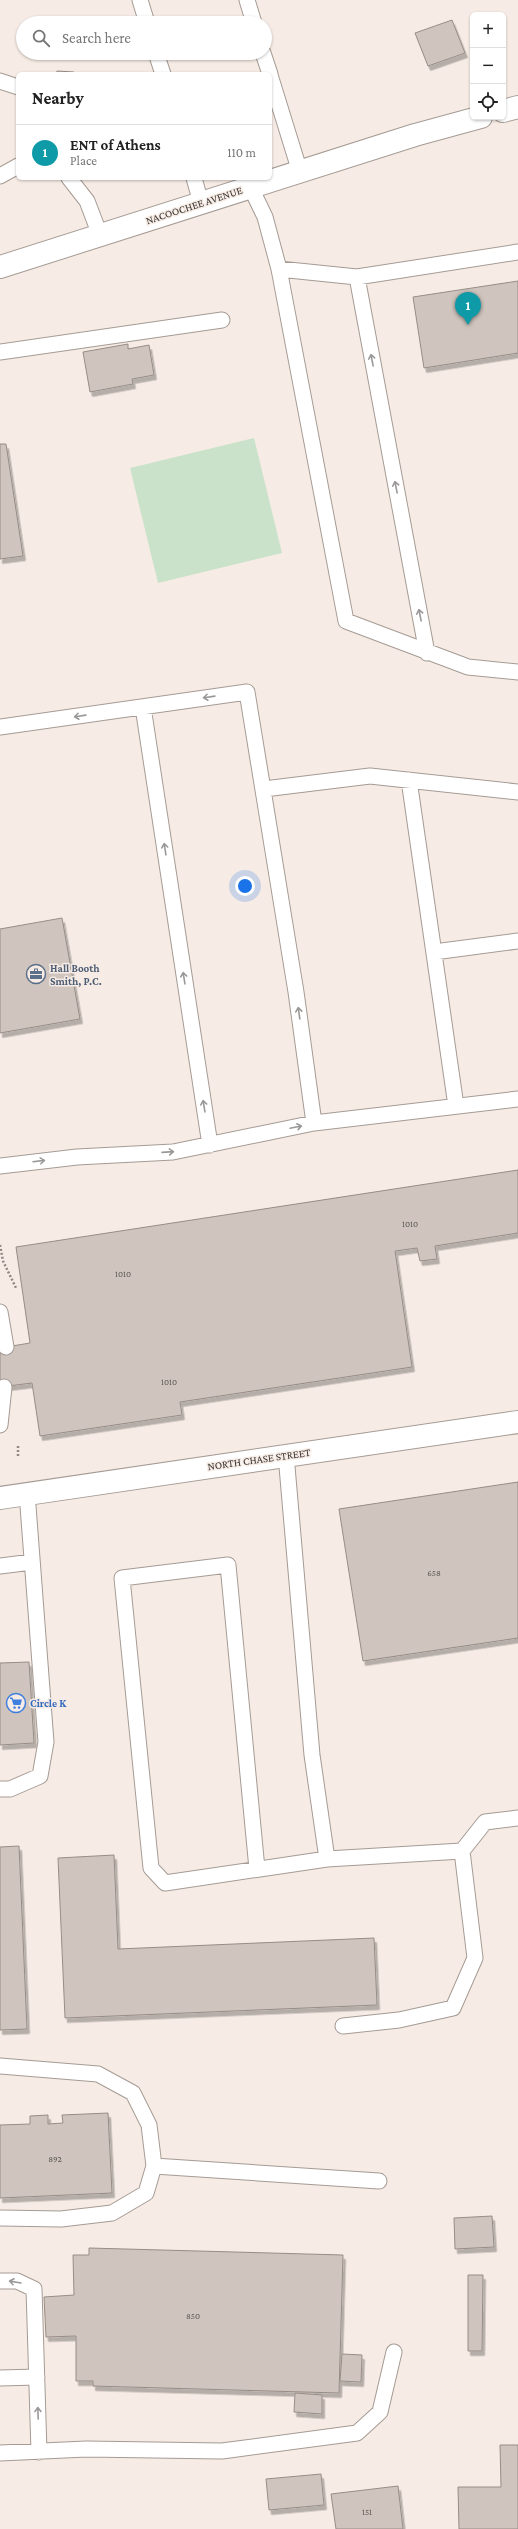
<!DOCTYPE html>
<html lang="en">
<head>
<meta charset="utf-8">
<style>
	:root { --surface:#fff; --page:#f6f6f6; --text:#222; --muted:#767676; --line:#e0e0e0; --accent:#db2777 }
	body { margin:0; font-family:"Crimson Pro",serif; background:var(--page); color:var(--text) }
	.controls { position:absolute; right:12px; top:12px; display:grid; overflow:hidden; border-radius:6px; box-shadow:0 1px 3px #0004 }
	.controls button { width:36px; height:36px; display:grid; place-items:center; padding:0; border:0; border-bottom:1px solid var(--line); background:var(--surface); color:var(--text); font:20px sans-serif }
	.you { position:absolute; left:245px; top:886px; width:14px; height:14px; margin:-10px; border:3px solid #fff; border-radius:50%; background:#1a73e8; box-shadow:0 0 0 6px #1a73e833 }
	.badge { display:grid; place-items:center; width:26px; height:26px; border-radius:50%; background:var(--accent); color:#fff; font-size:13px; font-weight:700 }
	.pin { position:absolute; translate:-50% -33px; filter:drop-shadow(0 1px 2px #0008) }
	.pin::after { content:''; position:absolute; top:21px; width:14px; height:12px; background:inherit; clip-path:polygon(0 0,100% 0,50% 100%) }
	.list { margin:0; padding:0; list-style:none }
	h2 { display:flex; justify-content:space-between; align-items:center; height:52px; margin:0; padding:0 16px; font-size:17px }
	h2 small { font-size:13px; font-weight:400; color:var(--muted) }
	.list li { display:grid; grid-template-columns:26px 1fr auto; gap:12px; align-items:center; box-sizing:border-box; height:56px; padding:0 16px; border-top:1px solid var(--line) }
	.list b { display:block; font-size:15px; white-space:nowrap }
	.list p { margin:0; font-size:13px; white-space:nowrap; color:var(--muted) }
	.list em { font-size:13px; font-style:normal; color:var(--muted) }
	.icon { flex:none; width:22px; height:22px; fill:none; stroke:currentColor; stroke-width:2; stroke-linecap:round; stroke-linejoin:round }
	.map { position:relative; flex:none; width:518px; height:2529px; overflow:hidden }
	.search { position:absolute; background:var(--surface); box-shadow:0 1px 3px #0004; left:16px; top:16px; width:256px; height:44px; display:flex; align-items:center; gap:10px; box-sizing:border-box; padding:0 14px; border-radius:22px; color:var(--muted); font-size:15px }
	.panel { position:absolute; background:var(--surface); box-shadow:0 1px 3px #0004; left:16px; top:72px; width:256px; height:108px; border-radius:6px }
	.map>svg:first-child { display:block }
	.green { fill:#c9e2c9 }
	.building { fill:#cfc5be; stroke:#978d87; filter:url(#shadow) }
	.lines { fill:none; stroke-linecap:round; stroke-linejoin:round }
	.lane-casing { stroke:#a59b94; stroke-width:17 }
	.street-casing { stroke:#a59b94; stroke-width:24 }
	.secondary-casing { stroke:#a59b94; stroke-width:24 }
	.path { stroke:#8f8883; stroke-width:2.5; stroke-dasharray:2 2; stroke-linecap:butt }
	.lane { stroke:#fff; stroke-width:15 }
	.street { stroke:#fff; stroke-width:22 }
	.secondary { stroke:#fff; stroke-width:22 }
	.oneway { stroke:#9b9998 }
	.labels { text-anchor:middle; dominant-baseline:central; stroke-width:3; stroke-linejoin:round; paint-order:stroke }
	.number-label { font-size:9px; fill:#5d5854 }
	.street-label { font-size:11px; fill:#373330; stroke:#f7ece5 }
	.service-label { font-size:11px; font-weight:bold; fill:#4e5e75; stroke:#f7ece5; text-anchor:start }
	.shop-label { font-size:11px; font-weight:bold; fill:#366cbe; stroke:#f7ece5; text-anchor:start }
</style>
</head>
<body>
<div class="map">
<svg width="518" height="2529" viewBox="0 0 518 2529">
	<defs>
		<filter id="shadow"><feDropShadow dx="2.5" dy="4.5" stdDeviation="0" flood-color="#0004"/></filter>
	</defs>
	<rect width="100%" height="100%" fill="#f7ece5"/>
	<!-- green -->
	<path class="green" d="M254,438L282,553L158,583L130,468Z"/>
	<!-- building -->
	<path class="building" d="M452,20L465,53L428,66L415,33Z
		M57,71L74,72L73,74H56Z
		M518,281V353L424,368L413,297Z
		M128,344V349L149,345L154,375L132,379L133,384L90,392L83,352Z
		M0,444H6L23,556L0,559Z
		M62,918L80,1019L0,1033V929Z
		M518,1170V1233L435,1246L437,1259L420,1261L417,1248L395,1251L412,1367L180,1402L182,1415L40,1436L32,1383L0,1387V1348L30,1343L16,1247Z
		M518,1482V1638L363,1661L339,1509Z
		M29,1662L34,1743L0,1745V1663Z
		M19,1846L27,2029L0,2030V1847Z
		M114,1855L118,1949L374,1938L377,2005L65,2018L58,1858Z
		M108,2113L112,2193L0,2198V2125L30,2124V2116L48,2115V2124L63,2123L62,2115Z
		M492,2216L494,2247L455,2249L454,2218Z
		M89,2248L343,2255L339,2393L93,2386V2381H76V2336L46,2337L44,2297L74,2295L73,2255H89Z
		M468,2275H483L482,2351H468Z
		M342,2354L362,2355L361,2382L340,2381Z
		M295,2393L322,2395V2414L294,2412Z
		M500,2445H518V2529H459L458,2487H501Z
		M321,2474L324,2505L269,2510L266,2479Z
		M398,2486L403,2529H336L331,2494Z"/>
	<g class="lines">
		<!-- lane casing -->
		<g class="lane-casing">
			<path id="lane" d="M140,0L147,23
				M247,0L254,23
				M156,53L163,74
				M263,53L270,74
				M270,75L300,172
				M0,81L18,87
				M0,176L18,166
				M69,178L87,201L100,235
				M194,178L201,203
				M251,188L265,217L279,269L346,621L468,667L518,672
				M279,269L357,277L518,252
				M357,277L427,653
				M0,352L222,320
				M143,707L210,1145
				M0,727L247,692L296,992L314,1123L173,1152L77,1157L0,1166
				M409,780L456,1106
				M264,789L370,776L518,792
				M434,952L518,941
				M314,1123L518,1099
				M0,1312L6,1347
				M0,1425L4,1387
				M286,1455L312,1755L327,1859
				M0,1566L32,1562
				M0,1789H10L40,1776L46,1742L27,1493
				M257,1869L228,1565L122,1578L151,1868L165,1883L327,1859L462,1851
				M343,2026L399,2020L453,2008L475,1958L462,1851L485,1822L518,1818
				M0,2066L98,2074L133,2093L149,2125L154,2166L146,2193L112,2213L61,2219L0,2218
				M154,2166L379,2181
				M0,2281H17L34,2289L39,2452
				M0,2378L37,2377
				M0,2453L86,2449L222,2451L357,2433L380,2412L394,2352"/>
		</g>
		<!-- street casing -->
		<g class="street-casing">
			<path id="street" d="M503,111L518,107
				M0,267L415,135L481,117"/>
		</g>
		<!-- secondary casing -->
		<g class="secondary-casing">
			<path id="secondary" d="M0,1498L518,1422"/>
		</g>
		<!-- path -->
		<path class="path" d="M0,1245L3,1261L16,1288
			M18,1446V1456"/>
		<!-- lane -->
		<use href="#lane" class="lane"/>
		<!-- street -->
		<use href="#street" class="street"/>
		<!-- secondary -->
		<use href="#secondary" class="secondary"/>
	</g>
	<!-- one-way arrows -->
	<defs><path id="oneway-shaft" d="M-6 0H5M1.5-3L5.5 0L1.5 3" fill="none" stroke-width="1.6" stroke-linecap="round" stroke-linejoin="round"/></defs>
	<g class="oneway">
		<use href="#oneway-shaft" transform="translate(372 360) rotate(-101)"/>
		<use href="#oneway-shaft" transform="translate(396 487) rotate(-101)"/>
		<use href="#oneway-shaft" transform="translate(420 615) rotate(-101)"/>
		<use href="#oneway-shaft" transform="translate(209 697) rotate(172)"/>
		<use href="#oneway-shaft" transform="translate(80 716) rotate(172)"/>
		<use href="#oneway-shaft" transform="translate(165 849) rotate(-99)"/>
		<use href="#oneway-shaft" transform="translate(184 978) rotate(-99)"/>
		<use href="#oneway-shaft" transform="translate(299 1013) rotate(-98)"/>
		<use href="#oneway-shaft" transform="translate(204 1106) rotate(-99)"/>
		<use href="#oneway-shaft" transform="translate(296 1127) rotate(-12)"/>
		<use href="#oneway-shaft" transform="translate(168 1152) rotate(-4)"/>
		<use href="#oneway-shaft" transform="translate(39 1161) rotate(-7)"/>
		<use href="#oneway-shaft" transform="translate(15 2282) rotate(-170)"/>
		<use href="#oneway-shaft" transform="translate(38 2413) rotate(-92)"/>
	</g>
	<!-- icons -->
	<defs>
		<g id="office-ring" transform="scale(1)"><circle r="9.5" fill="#f7ece5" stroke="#5c6f8a" stroke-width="1.5"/><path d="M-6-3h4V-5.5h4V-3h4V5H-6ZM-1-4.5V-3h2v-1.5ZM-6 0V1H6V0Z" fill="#5c6f8a"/></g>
		<g id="supermarket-ring" transform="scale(1)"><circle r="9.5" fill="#f7ece5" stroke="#3f7fe0" stroke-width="1.5"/><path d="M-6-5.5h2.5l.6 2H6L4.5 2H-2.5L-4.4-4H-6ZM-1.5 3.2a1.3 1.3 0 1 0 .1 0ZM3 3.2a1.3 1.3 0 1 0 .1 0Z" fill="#3f7fe0"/></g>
	</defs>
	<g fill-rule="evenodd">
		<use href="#office-ring" x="36" y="974"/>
		<use href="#supermarket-ring" x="16" y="1703"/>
	</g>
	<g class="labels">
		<!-- number labels -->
		<g class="number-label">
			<text x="410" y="1224">1010</text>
			<text x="123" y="1274">1010</text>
			<text x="169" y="1382">1010</text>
			<text x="434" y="1573">658</text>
			<text x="55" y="2159">892</text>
			<text x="193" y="2316">850</text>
			<text x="367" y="2512">151</text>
		</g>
		<!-- street labels -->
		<g class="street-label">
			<text transform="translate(194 205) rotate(-18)">NACOOCHEE AVENUE</text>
			<text transform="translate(259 1459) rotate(-8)">NORTH CHASE STREET</text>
		</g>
		<!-- service labels -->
		<g class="service-label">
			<text x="50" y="968">Hall Booth<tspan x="50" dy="13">Smith, P.C.</tspan></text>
		</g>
		<!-- shop labels -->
		<g class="shop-label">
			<text x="30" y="1703">Circle K</text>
		</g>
	</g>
</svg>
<div class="controls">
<button>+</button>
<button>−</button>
<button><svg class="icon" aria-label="locate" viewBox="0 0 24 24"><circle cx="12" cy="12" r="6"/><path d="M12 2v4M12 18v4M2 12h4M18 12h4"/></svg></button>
</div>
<div class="you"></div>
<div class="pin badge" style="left:468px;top:325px;background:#0f9aa8">1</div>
<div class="search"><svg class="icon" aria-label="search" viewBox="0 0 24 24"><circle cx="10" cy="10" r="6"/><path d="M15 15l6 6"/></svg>Search here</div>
<section class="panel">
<h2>Nearby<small></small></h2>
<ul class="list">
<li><span class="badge" style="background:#0f9aa8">1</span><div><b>ENT of Athens</b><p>Place</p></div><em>110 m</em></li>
</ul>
</section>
</div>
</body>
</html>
